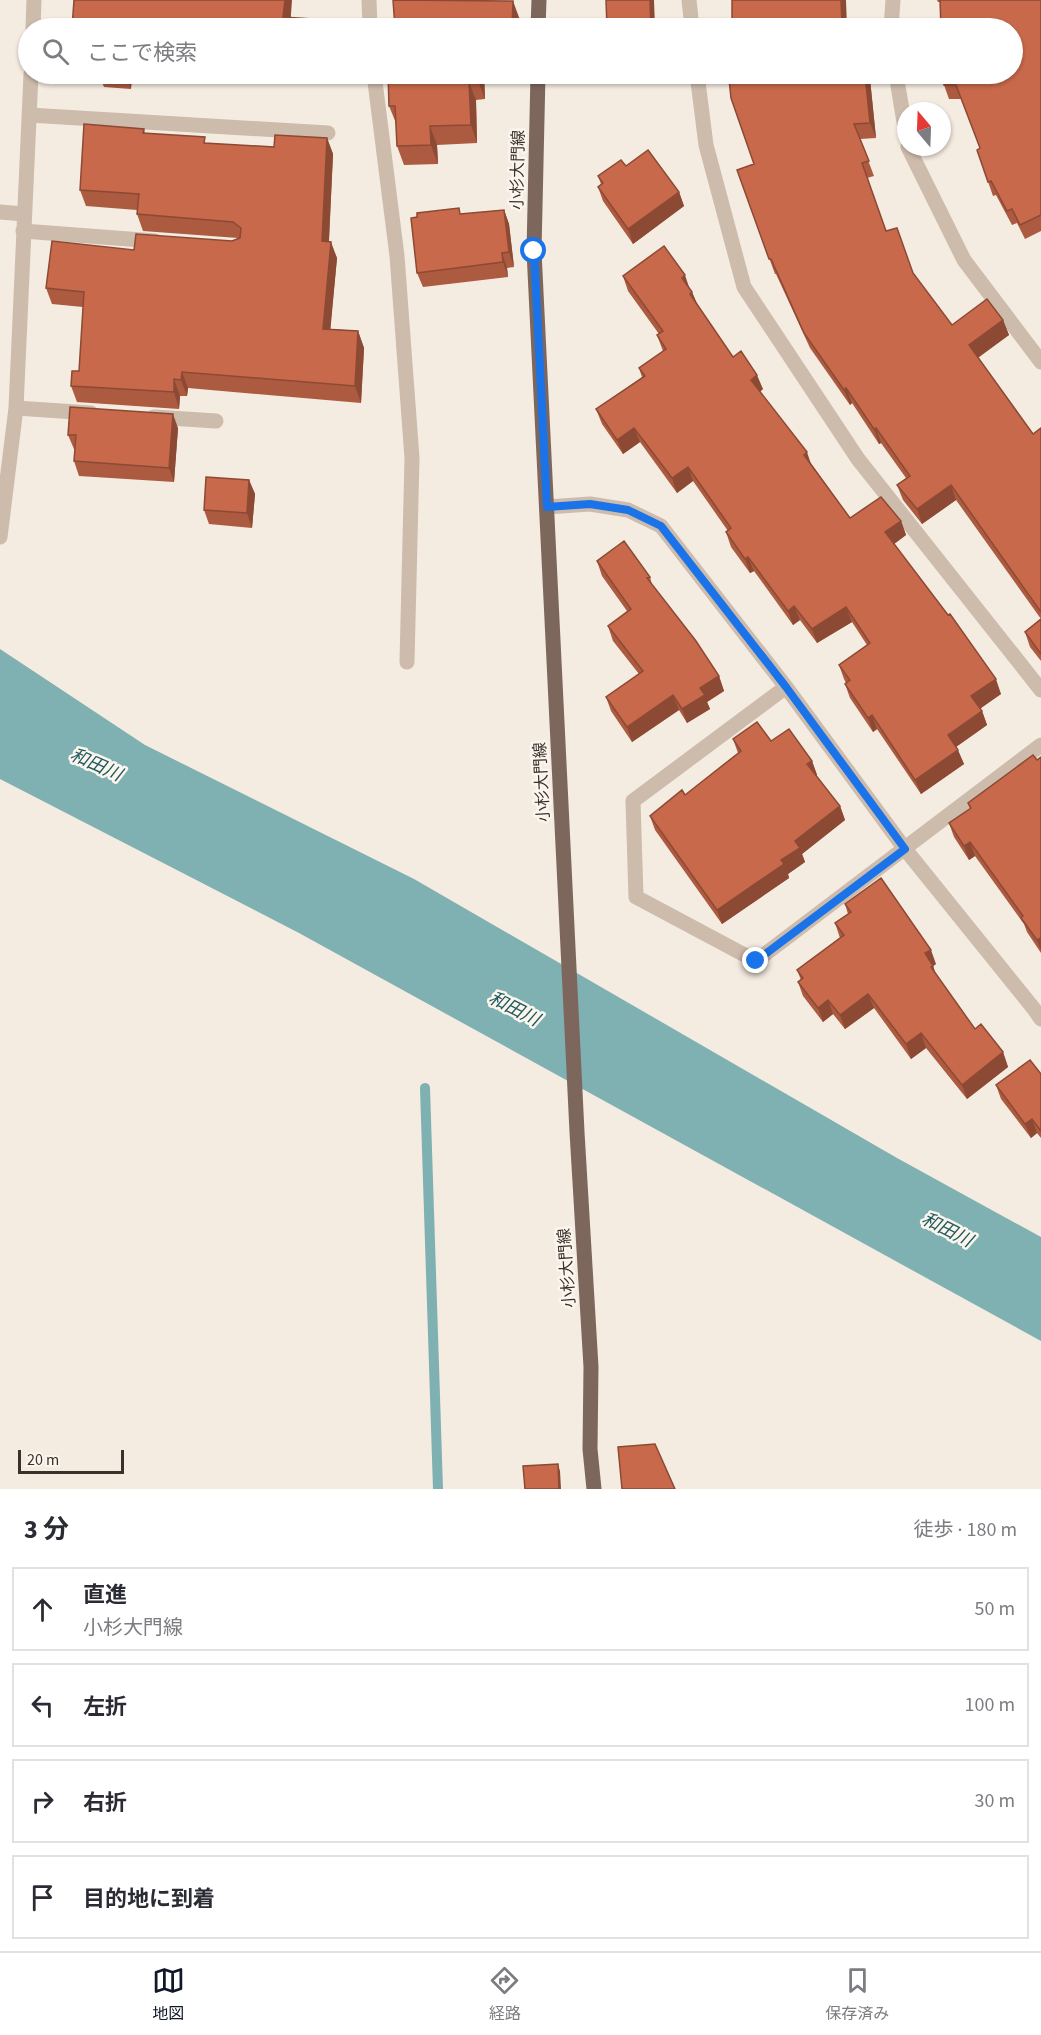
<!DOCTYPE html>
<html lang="ja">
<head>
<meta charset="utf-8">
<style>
	:root { --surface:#fff; --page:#f7f7f7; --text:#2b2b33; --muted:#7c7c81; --line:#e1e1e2; --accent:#111827 }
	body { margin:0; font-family:"Source Sans 3","Noto Sans JP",sans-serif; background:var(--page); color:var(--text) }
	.compass { position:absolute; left:897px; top:102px; width:54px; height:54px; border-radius:50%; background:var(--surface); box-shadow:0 2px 4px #0004; rotate:341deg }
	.scale { position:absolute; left:18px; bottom:15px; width:106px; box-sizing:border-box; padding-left:6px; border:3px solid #3b302b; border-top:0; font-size:16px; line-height:21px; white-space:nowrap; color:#3b302b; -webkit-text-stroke:4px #fbf5ee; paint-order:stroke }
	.stop { position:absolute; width:18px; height:18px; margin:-14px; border:4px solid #1a73e8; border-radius:50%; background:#fff }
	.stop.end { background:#1a73e8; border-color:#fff; box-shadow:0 2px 6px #0008 }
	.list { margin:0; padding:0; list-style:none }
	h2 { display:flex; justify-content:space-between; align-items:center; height:78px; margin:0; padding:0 24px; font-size:26px }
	h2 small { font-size:20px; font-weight:400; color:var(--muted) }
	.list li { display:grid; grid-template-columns:39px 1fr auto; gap:18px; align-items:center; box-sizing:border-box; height:84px; margin:0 12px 12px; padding:0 12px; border:2px solid var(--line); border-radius:0px }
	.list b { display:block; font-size:22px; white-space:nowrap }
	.list p { margin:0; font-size:20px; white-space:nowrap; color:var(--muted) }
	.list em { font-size:20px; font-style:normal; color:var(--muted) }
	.icon { flex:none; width:33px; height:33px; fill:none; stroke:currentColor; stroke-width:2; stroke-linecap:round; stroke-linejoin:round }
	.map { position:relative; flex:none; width:1041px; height:1489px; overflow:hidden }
	.search { position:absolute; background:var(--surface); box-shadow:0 2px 4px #0004; left:18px; right:18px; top:18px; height:66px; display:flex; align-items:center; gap:15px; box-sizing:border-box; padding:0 21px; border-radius:33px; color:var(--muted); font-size:22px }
	.sheet { height:462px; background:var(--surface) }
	nav { display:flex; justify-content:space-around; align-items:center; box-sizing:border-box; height:84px; border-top:2px solid var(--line); background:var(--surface); font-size:16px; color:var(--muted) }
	nav a { display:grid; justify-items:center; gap:3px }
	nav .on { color:var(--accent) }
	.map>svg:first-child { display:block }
	.water { fill:#7fb0b2 }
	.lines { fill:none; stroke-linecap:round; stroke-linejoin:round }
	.stream { stroke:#7fb0b2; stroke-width:10 }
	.minor { stroke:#cdbbac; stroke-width:15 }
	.major { stroke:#7d675c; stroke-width:15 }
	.wall { fill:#ac5a40 }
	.shaded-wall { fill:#8c4a34 }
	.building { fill:#c8694b; stroke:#8c4a34; stroke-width:1.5 }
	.route { stroke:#1a73e8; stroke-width:8 }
	.labels { text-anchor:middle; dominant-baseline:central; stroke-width:5; stroke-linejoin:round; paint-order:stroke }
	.street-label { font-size:16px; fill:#3b302b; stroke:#fbf5ee }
	.water-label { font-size:18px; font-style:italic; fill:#1f5a5e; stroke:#fbf5ee }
</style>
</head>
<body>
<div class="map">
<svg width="1041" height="1489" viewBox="0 0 1041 1489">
	<rect width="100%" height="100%" fill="#f4ebe1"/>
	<!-- water -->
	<path class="water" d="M0,649L145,745L414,879L897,1158L1041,1237V1341L299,933L0,779Z"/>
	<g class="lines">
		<!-- stream -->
		<path class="stream" d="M425,1088L438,1489"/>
		<!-- minor -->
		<path class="minor" d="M369,0L370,28
			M689,0L692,28
			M33,28L34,0
			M891,28L893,0
			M374,74L397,256L412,458L407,662
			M697,74L706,145L744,287L858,459L1041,690
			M896,74L906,134
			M29,115L328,133
			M908,147L964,260L1041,362
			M0,212L24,214
			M23,231L155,241
			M16,408L91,413
			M154,417L216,421
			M547,507L590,504L628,510L661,526L786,687L905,849L1034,1009L1041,1019
			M0,537L16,408L31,74
			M786,687L633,801L636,897L756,961L1041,745"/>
		<!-- major -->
		<path class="major" d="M538,28L539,0
			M538,74L534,251L577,1132L591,1367L590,1449L594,1489"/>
	</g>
	<!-- wall -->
	<path class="wall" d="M937,0H1041V231L1025,239L1017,223L1012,225L996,195L993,196L977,150L980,148L961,99H949L944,85L940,2H938Z
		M53,74H132L131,89L104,87L100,78Z
		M171,74H314L313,83Z
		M484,74L485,99L476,100L477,143L437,145L438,164L404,165L397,146L396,123L389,106Z
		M732,78L870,79L876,138L860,139L874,176L867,178L886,231L913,273L952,325L1003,320L1009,335L978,358L1033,434L1041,428V619L956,500L922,524L903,500L897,485L906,478L881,443L879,444L852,403L850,405L810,348L776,274H775L737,170L754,164Z
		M144,129L145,133L207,143L274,147L327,138L333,154L329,242L337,258L330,329L358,331L364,348L361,403L188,388L187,396H180L179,409L77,402L71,386L79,371L83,307L52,304L46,288L134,250L232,241L238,238L143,231L137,214V210L86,206L80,190Z
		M626,166L679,192L684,206L633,244L603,201L598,187L601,184L598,176Z
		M504,210L509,224L514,267L507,268L508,277L423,287L417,273L461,214Z
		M623,276L690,289L692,292L697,304L733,357L763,389L760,392L850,518L901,521L906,535L894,544L1001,694L980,708L982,711L987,725L956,747L964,764L921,794L877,729L873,732L850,698L845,684L846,683L844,679L839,665L867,645L852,622L817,643L800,620L793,625L754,571L750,573L731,547L726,532L728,531L693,481L677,493L640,442L623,454L602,424L596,409L642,377L639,368L663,351L657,335L659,334L628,291Z
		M178,428L174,482L79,476L74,461L75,449H74L68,435Z
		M249,480L255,494L252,528L209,524L204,510Z
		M597,561L650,577L652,585L719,676L724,691L707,702L710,709L687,723L679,710L632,742L611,711L606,697L639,674L613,641L608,626L627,611L602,576Z
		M1041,619V661L1030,647L1025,632Z
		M733,739L771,741L812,761L817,775L816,776L840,806L845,820L802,854L805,862L788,874L789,878L722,924L655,830L650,816L685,795L738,753Z
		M1041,757V953L1027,932L1024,924L975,856L969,860L954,837L949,823L970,809L968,803Z
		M845,904L936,964L933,966L936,975L975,1029L1003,1052L1008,1067L967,1099L926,1048L911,1059L874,1008L845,1029L833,1014L823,1022L803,996L798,982L801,980L797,970L840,938L835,923L848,914Z
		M1041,1074V1138L1037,1133L1031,1138L1001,1099L996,1085Z"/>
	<!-- shaded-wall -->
	<path class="shaded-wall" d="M285,0H292L290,28L283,17Z
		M650,0H654L655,28H651Z
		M841,0H846L847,28L842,25Z
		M513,1L520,20L519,28H512Z
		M312,19L315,28H311Z
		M125,74H132L131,89Z
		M310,74H314L313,83Z
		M478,74H484L485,99L478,81Z
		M865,74H868L870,79L876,138L870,123Z
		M469,82L476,100L477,143L471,125Z
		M430,126L437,145L438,164L431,145Z
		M327,138L333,154L328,257L322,241Z
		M679,192L684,206L633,244L628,229Z
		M504,210L509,224L514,267L509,252Z
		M331,242L337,258L329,345L323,329Z
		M502,253L507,268L508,277L503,262Z
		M685,275L690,290L682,278Z
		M692,292L698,306L690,294Z
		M1003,320L1009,335L974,360L969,345Z
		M358,331L364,348L361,403L355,386Z
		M182,372L188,388L187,396L181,380Z
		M757,375L763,389L756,394L751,380Z
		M174,379L180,396L179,409L174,392Z
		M846,388L852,403L850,405L844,390Z
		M173,414L178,428L174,482L169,468Z
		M634,428L640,442L623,454L617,440Z
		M876,428L881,443L879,444L874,429Z
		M807,452L812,467L804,455Z
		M688,467L693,481L677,493L672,478Z
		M249,480L255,494L252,528L247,513Z
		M951,485L956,500L922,524L917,509Z
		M901,521L906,535L890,547L885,532Z
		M748,557L754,571L750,573L745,559Z
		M794,606L800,620L793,625L788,611Z
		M846,607L852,622L817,643L812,629Z
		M719,676L724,691L707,702L710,709L687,723L682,709L700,688Z
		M996,679L1001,694L977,711L971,696Z
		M673,695L679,710L632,742L627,727Z
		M982,711L987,725L953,749L948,735Z
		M872,715L877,729L873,732L868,718Z
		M958,750L964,764L921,794L915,780Z
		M812,761L817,775L812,778L807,764Z
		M840,806L845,820L802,854L805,862L788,874L789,878L722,924L717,910L781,860L795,841Z
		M970,842L975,856L969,860L964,846Z
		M1041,938V951L1037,940Z
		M931,950L936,964L933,966L938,980L936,981L925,953Z
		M868,994L874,1008L845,1029L840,1015Z
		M828,1000L833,1014L823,1022L818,1008Z
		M921,1033L926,1048L911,1059L906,1044Z
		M1003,1052L1008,1067L967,1099L962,1085Z
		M1032,1119L1037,1133L1031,1138L1025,1124Z
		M558,1464L560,1471L561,1489H559Z"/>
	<!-- building -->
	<path class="building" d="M74,0H285L283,17L312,19L311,28H72Z
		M393,0L513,1L512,28H395Z
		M606,0H650L651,28H607Z
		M732,0H841L842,25L851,24V28H732Z
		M940,0H1041V215L1020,225L1012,209L1007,211L991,181L988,182L977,150L980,148L956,85H944L943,74H1012V28H941Z
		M388,74H478V81L469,82L471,125L430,126L431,145L397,146L395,106H389Z
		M732,74H865L870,123L854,124L869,161L862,163L886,231L897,228L913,273L952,325L987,299L1003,320L969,345L1033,434L1041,428V612L951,485L917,509L897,485L910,476L876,428L874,429L846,388L844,390L804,333L771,259H769L737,170L754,164L731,98L729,79L732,78Z
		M84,124L144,129L143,133L205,137L204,143L274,147L275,135L327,138L322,241L331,242L323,329L358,331L355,386L182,372L181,380L174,379V392L71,386L72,371H79L84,292L46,288L52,241L134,250L136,234L232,241L240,238L241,228L233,222L137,214L139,194L80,190Z
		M648,150L679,192L628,229L598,187L603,183L598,176L621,160L626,166Z
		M459,208L460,214L504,210L509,252L502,253L503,262L417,273L411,218L417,217V213Z
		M664,246L685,275L682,278L692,292L690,294L733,357L741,351L757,375L751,380L807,452L804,455L850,518L881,497L901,521L885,532L948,615L950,614L996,679L971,696L982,711L948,735L958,750L915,780L872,715L868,718L845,684L850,680L839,665L870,643L846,607L812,629L794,606L788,611L748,557L745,559L726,532L731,528L688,467L672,478L634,428L617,440L596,409L645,376L639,368L666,349L657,335L663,331L623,276Z
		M70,407L173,414L169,468L74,461L76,435H68Z
		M206,477L249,480L247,513L204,510Z
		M624,541L650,577L647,578L696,641L719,676L700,688L705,695L682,709L673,695L627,727L606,697L643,671L608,626L631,609L597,561Z
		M1041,619V654L1025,632Z
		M757,722L771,741L789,729L812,761L807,764L840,806L795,841L800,848L781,860L784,864L717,910L650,816L682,790L685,795L741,751L733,739Z
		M1033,755L1037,760L1041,757V938L1037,940L1021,918L1023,916L970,842L964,846L949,823L971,808L968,803Z
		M881,878L931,950L925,953L933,966L931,967L975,1029L981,1024L1003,1052L962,1085L921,1033L906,1044L868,994L840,1015L828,1000L818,1008L798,982L803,978L797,970L844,935L835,923L851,912L845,904Z
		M1030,1060L1041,1074V1131L1032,1119L1025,1124L996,1085Z
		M655,1444L675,1489H622L618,1447Z
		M558,1464L559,1489H525L523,1466Z"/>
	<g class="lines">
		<!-- route -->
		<path class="route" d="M534,251L547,507L590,504L628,510L661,526L786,687L905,849L756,961"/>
	</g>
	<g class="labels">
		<!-- street labels -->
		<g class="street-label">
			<text transform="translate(518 170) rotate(-89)">小杉大門線</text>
			<text transform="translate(542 782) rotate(-93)">小杉大門線</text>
			<text transform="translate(567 1268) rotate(-94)">小杉大門線</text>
		</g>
		<!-- water labels -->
		<g class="water-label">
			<text transform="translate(96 765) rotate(24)">和田川</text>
			<text transform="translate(514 1009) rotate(27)">和田川</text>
			<text transform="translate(947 1230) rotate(27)">和田川</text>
		</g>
	</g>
</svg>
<svg class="compass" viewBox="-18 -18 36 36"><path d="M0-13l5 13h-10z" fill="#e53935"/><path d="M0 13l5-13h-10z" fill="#7c7c81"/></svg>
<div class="scale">20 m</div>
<div class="stop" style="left:534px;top:251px"></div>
<div class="stop end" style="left:756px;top:961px"></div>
<div class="search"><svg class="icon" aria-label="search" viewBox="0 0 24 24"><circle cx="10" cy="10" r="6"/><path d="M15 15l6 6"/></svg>ここで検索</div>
</div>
<section class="sheet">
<h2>3 分<small>徒歩 · 180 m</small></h2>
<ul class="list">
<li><svg class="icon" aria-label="ahead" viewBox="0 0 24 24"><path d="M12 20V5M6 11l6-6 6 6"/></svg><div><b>直進</b><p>小杉大門線</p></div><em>50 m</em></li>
<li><svg class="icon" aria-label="left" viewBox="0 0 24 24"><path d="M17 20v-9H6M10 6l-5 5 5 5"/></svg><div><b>左折</b></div><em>100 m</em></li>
<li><svg class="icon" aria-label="right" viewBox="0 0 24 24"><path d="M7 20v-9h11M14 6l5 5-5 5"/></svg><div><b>右折</b></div><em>30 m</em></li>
<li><svg class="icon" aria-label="arrive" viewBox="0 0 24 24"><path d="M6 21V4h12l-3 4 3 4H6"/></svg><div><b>目的地に到着</b></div></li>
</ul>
</section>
<nav>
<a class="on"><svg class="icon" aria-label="map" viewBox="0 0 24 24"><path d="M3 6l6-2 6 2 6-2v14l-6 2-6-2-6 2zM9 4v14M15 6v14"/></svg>地図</a>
<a><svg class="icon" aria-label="directions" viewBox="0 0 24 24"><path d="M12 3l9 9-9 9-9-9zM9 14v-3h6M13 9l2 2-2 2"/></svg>経路</a>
<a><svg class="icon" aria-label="saved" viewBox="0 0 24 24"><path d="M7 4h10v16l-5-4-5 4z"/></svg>保存済み</a>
</nav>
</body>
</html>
